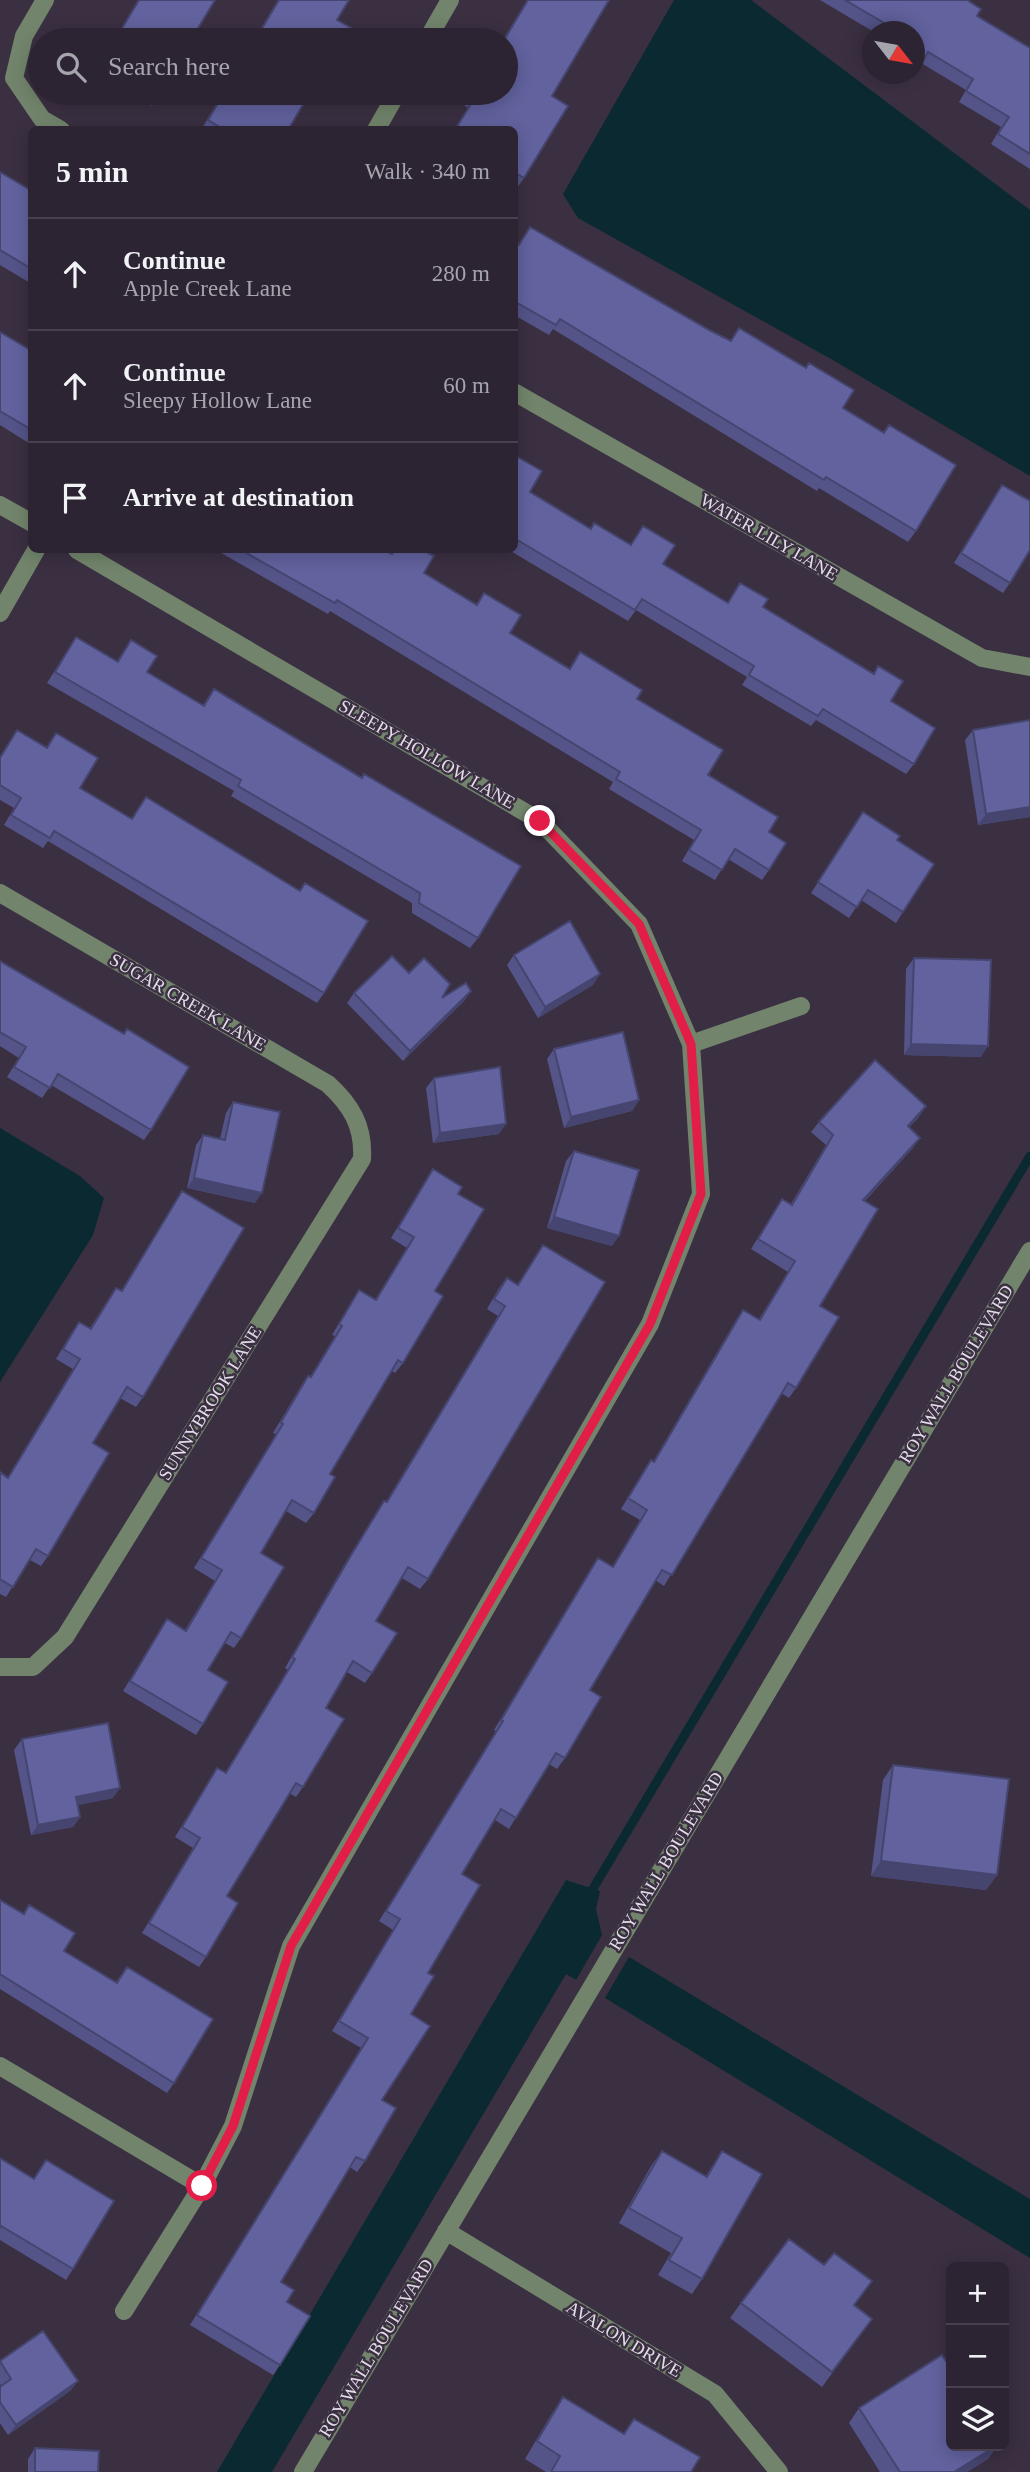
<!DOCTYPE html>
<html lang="en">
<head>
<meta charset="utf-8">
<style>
	:root { --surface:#2c2432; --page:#342c3a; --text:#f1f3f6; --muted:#a6a4ac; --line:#48414d }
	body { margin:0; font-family:"Times New Roman",serif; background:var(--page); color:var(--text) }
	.controls { position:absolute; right:21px; bottom:21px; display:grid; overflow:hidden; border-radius:10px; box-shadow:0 4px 18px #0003 }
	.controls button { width:63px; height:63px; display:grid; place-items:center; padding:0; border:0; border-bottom:2px solid var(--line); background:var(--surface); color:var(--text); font:35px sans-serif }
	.compass { position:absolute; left:862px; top:21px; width:63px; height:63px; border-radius:50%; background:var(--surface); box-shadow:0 4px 18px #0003; rotate:121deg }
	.stop { position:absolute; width:21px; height:21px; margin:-16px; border:5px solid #e11d48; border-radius:50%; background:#fff }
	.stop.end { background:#e11d48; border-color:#fff; box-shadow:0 2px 7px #0008 }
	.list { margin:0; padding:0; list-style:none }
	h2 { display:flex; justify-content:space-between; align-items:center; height:91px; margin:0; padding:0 28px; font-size:30px }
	h2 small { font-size:23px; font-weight:400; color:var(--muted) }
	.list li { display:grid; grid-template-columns:46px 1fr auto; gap:21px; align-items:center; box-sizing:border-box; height:112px; padding:0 28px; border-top:2px solid var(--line) }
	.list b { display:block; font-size:26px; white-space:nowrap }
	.list p { margin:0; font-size:23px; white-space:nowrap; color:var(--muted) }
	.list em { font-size:23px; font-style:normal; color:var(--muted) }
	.icon { flex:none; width:38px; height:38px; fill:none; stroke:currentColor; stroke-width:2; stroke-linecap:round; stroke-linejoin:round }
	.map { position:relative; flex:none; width:1030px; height:2472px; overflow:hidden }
	.search { position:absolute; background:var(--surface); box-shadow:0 4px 18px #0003; left:28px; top:28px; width:490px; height:77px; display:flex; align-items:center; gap:18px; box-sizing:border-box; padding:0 24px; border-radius:38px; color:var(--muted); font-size:26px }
	.panel { position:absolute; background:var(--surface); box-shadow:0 4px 18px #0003; left:28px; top:126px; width:490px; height:427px; border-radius:10px }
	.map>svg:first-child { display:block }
	.water { fill:#0a2930 }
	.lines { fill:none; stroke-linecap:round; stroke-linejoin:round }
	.stream { stroke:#0a2930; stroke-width:9 }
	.minor { stroke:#72856c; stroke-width:18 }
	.wall { fill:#545489 }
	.shaded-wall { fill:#45456f }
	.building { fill:#62629f; stroke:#45456f; stroke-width:2 }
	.route { stroke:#e11d48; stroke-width:9 }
	.labels { text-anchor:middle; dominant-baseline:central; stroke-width:5; stroke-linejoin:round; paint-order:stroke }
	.street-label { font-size:18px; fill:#e4dde8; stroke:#3b3042 }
</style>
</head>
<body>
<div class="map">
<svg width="1030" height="2472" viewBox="0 0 1030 2472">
	<rect width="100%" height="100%" fill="#3b3042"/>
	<!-- water -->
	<path class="water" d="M674,0H751L1030,210V476L831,359L578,218L563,194Z
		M0,1128L80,1176L104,1198L93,1235L0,1382Z
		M566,1880L600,1891L596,1909L602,1935L576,1980L566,1974L272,2472H217Z
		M629,1957L1030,2199V2258L605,1998Z"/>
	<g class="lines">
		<!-- stream -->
		<path class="stream" d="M588,1897L1030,1156"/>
		<!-- minor -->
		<path class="minor" d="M45,0L24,36L14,78L42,119L61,130
			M427,40L450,0
			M376,130L397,93
			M514,392L982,658L1030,667
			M0,505L32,523
			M77,550L540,821L639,924L691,1044L701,1194L650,1324L291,1946L233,2126L202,2186L124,2311
			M0,613L36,550
			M0,893L328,1084C351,1105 364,1126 362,1159L65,1637L33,1667H0
			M691,1044L801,1006
			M0,2066L202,2186
			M446,2231L715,2394L779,2472
			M303,2472L1030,1251"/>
	</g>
	<!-- wall -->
	<path class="wall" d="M278,0H349L337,20L346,40H254Z
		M527,0H609L552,96L524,178L517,188L514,187V130H454L468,108L464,105L471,93H506V40H503Z
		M820,0H967L977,16L1030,48V169L991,144L1001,127L959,102L966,90L921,63L914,73V32H874Z
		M130,93H160L152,106Z
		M223,93H310L288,130H201Z
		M0,172L32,191V284L0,265Z
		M530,227L711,331L730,341L739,328L843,408L883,432L889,425L916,531L908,542L819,488L817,491L553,329L549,335L514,315V242L518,245Z
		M0,332L32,351V435L27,442L0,425Z
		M514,455L530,492L590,528L631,545L643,526L663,564L728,603L740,583L763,607L873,674L878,666L914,764L906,774L816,720L811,726L742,685L747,677L636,610L628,621L509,550H514Z
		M1002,485L1010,583L1003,593L954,563Z
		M216,550H384L391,554L394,550H423L424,573L476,605L484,593L510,633L569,669L580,652L637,699L708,775L769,832V870L762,880L728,859L715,880L682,861L694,840L609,789L613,782L330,611L328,614Z
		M76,637L117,661L131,640L147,672L203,705L214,689L478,938L470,948L412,913V903L231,796L234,791L47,683Z
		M1030,720V817L978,825L965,740L973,730Z
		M17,730L47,747L56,733L80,788L132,819L146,797L299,891L305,883L324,993L317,1003L48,841L43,848L4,825L14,808L0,800V757Z
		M856,823L897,840L903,912L896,923L861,900L849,918L811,893Z
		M514,955L593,985L538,1018L507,965Z
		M914,958L981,1057L904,1055L906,969Z
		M0,961L151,1130L144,1140L51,1085L42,1098L7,1077L19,1058L0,1046Z
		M409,973L442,998L471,991L464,1001L403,1061L347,1003L354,993Z
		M554,1049L639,1100L632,1111L564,1128L547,1059Z
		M434,1078L499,1134L433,1143L426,1088Z
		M233,1102L255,1203L187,1188L196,1145L203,1135L220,1139L226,1113Z
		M919,1117L909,1127L913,1148L865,1201L820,1306L796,1388L789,1398L781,1393L664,1586L655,1580L590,1690L565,1758L557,1769L549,1764L509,1829L495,1820L462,1874L428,1973L411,2014L382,2100L365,2161L357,2172L350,2167L281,2282L287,2302L280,2365L273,2375L190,2325L361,2048L332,2031L393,1930L379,1921L496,1731L494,1730L591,1568L598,1558L612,1567L640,1520L621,1509L644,1471L651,1460L653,1462L736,1320L743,1310L759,1319L788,1272L751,1249L782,1199L791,1204L826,1145L811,1132L819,1122Z
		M574,1151L612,1246L547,1228L566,1161Z
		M433,1169L458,1194L435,1291L403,1363L395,1373L392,1371L330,1474L314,1513L306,1523L286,1511L261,1553L241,1638L234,1648L225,1643L208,1670L203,1724L196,1735L123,1691L167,1619L185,1630L215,1581L194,1568L276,1434L273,1433L301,1386L308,1376L310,1377L335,1336L332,1335L352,1301L359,1290L375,1300L407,1248L391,1238Z
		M182,1191L143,1397L136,1407L120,1398L93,1443L48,1556L41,1566L30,1560L6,1597L0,1594V1472L8,1477L73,1369L56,1359L72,1332L79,1322L90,1328L116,1288L121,1291Z
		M543,1245L428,1579L420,1589L402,1578L376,1621L372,1673L365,1683L347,1672L326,1708L303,1787L296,1797L289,1793L227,1896L206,1957L199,1967L142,1933L193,1848L175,1837L217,1768L225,1773L288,1670L285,1668L343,1567L377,1511L384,1501L386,1502L498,1316L487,1309L499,1288L507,1278L518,1285Z
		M22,1739L113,1798L78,1805L80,1817L73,1827L31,1835L14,1750Z
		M893,1765L997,1875L986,1890L871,1876L883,1780Z
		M0,1900L23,1914L29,1905L64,1951L116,1982L127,1967L174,2083L167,2093L0,1989Z
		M662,2151L706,2176L722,2151L702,2279L692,2294L658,2275L671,2253L619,2223L651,2166Z
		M0,2158L34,2179L46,2160L73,2269L66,2280L0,2240Z
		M741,2303L854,2306L861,2334L822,2387L730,2318Z
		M0,2361L78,2381L70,2391L8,2435L0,2423V2387L2,2386L0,2384Z
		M563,2397L623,2434L634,2419L691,2472H546L525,2459L551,2415Z
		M859,2408L951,2446H997L988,2459L967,2472H880L849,2423Z
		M35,2448L98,2472H28V2459Z"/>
	<!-- shaded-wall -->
	<path class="shaded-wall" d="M1030,807V817L978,825L986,814Z
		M600,974L593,985L538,1018L545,1007Z
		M471,991L464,1001L403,1061L410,1051Z
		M911,1044L988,1046L981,1057L904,1055Z
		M639,1100L632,1111L564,1128L571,1117Z
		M926,1106L919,1117L900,1136L908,1126Z
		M506,1124L499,1134L433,1143L440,1133Z
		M920,1138L913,1148L856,1210L863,1200Z
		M194,1178L262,1193L255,1203L187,1188Z
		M554,1217L619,1236L612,1246L547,1228Z
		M120,1788L113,1798L69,1807L76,1797Z
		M80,1817L73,1827L31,1835L38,1825Z
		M881,1861L997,1875L986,1890L871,1876Z
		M78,2381L70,2391L8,2435L16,2425Z
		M996,2446H997L988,2459L967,2472H954Z"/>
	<!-- building -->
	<path class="building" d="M139,0H215L191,40H115Z
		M279,0H349L337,20L353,29L346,40H255Z
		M528,0H609L552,96L568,106L524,178L514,172V130H455L475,97L471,95L472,93H506V40H504Z
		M845,0H967L981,9L977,16L1030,48V154L998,134L1009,117L966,91L973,79L928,52L921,64L914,60V32H881L886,24Z
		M224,93H310L288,130H225L208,120Z
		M0,172L32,191V269L0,250Z
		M530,227L711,331L731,341L739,328L806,368L809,363L854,390L843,408L884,433L889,425L956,465L916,531L826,477L824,480L560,319L556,325L514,301V242L519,245Z
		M0,332L32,351V430L0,411Z
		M514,455L542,471L530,492L591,529L594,523L631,545L643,526L675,545L663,564L728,603L740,583L768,599L763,607L874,674L878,666L903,681L891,701L935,728L914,764L823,709L818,716L749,675L754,666L642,599L635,610L514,538Z
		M1002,485L1030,501V550L1010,583L961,553Z
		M241,550H384L392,554L395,550H423L434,556L424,573L477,605L484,593L521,615L510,633L570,669L580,652L642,690L637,699L723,750L708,775L778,817L769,832L786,843L769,870L735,849L722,870L689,850L701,830L616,779L620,772L337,600L335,603Z
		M76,637L118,662L131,640L157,656L147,672L204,706L214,689L362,778L364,774L521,866L478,938L419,903L420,893L238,786L241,780L55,672Z
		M1030,720V807L986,814L973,730Z
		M17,730L47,748L56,733L98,758L80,788L132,819L146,797L300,891L305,883L368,921L324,993L54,831L50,838L11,815L21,798L0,785V758Z
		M863,812L900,836L897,840L934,864L903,912L868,890L857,907L818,882Z
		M570,921L600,974L545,1007L514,955Z
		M392,956L409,973L424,958L450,984L442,998L466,983L471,991L410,1051L354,993Z
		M914,958L991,960L988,1046L911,1044Z
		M0,961L124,1034L127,1029L189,1067L151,1130L58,1074L50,1088L14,1067L26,1047L0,1032Z
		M623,1032L639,1100L571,1117L554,1049Z
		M875,1060L926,1106L908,1126L920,1138L863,1200L878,1209L820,1306L839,1317L796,1388L788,1383L672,1575L662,1570L590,1690L601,1697L565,1758L556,1753L516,1818L501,1809L462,1874L480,1885L428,1973L434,1976L411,2014L430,2026L382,2100L396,2108L365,2161L356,2157L281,2282L294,2290L287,2302L310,2316L280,2365L197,2315L368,2038L339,2021L400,1919L386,1911L503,1721L501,1720L598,1558L613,1567L647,1510L628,1498L651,1460L654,1462L743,1310L760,1320L795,1261L758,1239L782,1199L792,1205L833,1135L819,1122Z
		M500,1067L506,1124L440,1133L434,1078Z
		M233,1102L280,1112L262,1193L194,1178L203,1135L225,1140Z
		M574,1151L639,1170L619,1236L554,1217Z
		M433,1169L462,1187L458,1194L484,1209L435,1291L443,1296L403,1363L398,1360L330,1474L335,1477L314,1513L292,1500L261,1553L284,1567L241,1638L231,1632L208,1670L228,1682L203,1724L130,1681L167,1619L186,1631L222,1570L201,1558L283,1424L281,1422L308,1376L311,1377L342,1326L339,1324L359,1290L376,1300L414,1237L398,1228Z
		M182,1191L244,1228L143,1397L127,1387L93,1443L109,1453L48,1556L36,1549L13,1587L0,1579V1472L8,1478L80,1359L63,1349L79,1322L91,1329L116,1288L122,1291Z
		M543,1245L605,1282L428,1579L408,1567L376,1621L397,1633L372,1673L353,1661L326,1708L344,1719L303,1787L296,1783L227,1896L238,1903L206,1957L149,1923L200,1838L182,1827L217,1768L226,1773L295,1659L292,1657L350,1557L384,1501L387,1502L505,1306L494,1299L507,1278L518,1285Z
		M108,1723L120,1788L76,1797L80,1817L38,1825L22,1739Z
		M893,1765L1009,1779L997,1875L881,1861Z
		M0,1900L24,1914L29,1905L75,1933L64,1951L117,1983L127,1967L213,2019L174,2083L0,1974Z
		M662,2151L707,2177L722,2151L762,2174L702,2279L669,2260L682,2238L629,2208Z
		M0,2158L34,2179L46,2160L114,2201L73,2269L1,2226L0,2228Z
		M789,2239L824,2265L834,2253L872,2281L854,2305L872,2319L832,2372L741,2303Z
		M43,2331L78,2381L16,2425L0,2402V2387L11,2379L0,2361Z
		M942,2355L951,2369V2446H996L954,2472H900L859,2408Z
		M563,2397L624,2434L634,2419L700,2457L691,2472H551L560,2456L537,2441Z
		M35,2448L99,2451L98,2472H35Z"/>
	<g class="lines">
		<!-- route -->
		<path class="route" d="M202,2186L233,2126L291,1946L650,1324L701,1194L691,1044L639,924L540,821"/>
	</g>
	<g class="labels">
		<!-- street labels -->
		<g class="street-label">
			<text transform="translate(769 537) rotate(30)">WATER LILY LANE</text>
			<text transform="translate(427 754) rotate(30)">SLEEPY HOLLOW LANE</text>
			<text transform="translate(188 1002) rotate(30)">SUGAR CREEK LANE</text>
			<text transform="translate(956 1374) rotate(-59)">ROY WALL BOULEVARD</text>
			<text transform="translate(210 1403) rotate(-58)">SUNNYBROOK LANE</text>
			<text transform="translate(666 1861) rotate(-59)">ROY WALL BOULEVARD</text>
			<text transform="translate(624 2339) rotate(31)">AVALON DRIVE</text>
			<text transform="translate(376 2348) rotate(-59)">ROY WALL BOULEVARD</text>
		</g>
	</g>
</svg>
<div class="controls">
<button>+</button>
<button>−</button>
<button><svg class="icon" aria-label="layers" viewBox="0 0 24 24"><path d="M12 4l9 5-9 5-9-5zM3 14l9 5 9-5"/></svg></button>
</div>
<svg class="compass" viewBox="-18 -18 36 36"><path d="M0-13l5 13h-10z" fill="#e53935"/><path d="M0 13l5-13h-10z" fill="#a6a4ac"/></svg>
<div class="stop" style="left:202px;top:2186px"></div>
<div class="stop end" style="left:540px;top:821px"></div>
<div class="search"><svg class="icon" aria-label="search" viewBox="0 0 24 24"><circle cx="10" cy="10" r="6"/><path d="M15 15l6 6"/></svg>Search here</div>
<section class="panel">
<h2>5 min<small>Walk · 340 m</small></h2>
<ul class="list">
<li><svg class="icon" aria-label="ahead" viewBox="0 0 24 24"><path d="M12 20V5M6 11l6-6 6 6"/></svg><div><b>Continue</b><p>Apple Creek Lane</p></div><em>280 m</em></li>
<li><svg class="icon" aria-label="ahead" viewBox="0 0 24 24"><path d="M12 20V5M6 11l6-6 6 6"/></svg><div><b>Continue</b><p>Sleepy Hollow Lane</p></div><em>60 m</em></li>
<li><svg class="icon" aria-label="arrive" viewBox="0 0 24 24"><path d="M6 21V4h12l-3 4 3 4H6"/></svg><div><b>Arrive at destination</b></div></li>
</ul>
</section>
</div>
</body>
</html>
